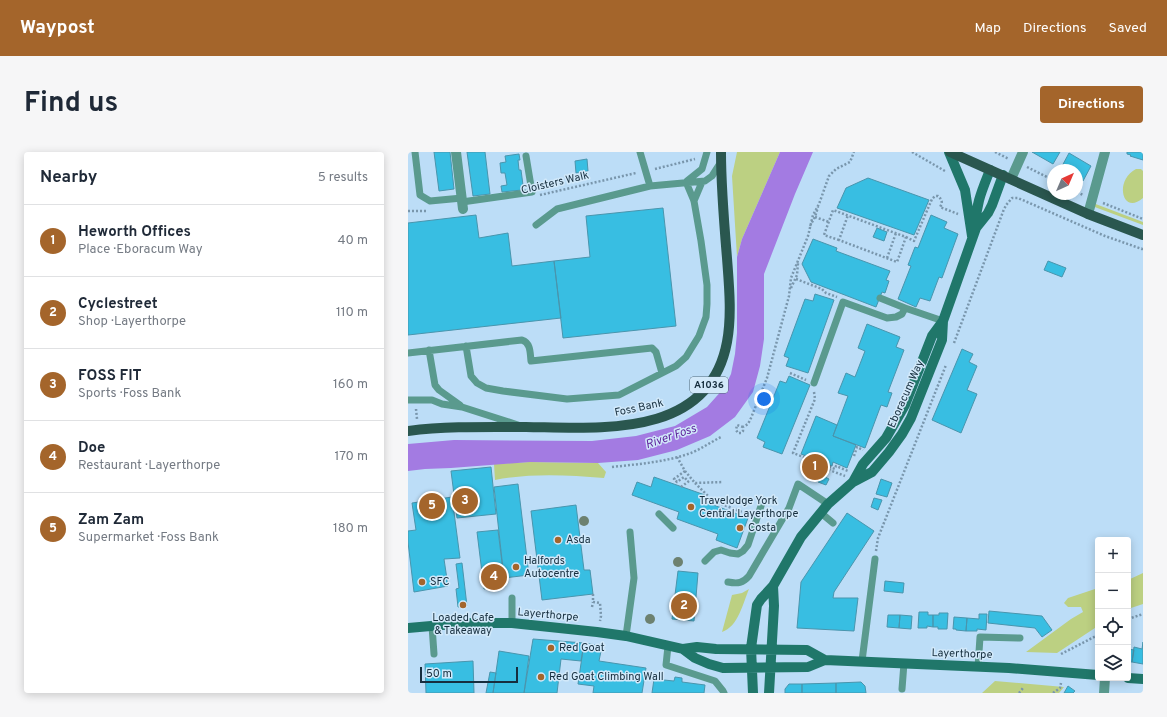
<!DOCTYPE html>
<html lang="en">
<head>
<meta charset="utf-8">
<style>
	:root { --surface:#fff; --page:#f6f6f7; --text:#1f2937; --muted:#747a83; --line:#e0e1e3; --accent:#a4652b }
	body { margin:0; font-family:Overpass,sans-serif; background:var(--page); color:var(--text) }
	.controls { position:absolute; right:12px; bottom:12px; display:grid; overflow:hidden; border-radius:4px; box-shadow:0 2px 10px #0003 }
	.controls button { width:36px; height:36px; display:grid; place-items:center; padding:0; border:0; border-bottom:1px solid var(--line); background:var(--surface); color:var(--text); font:20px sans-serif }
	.compass { position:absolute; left:639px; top:12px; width:36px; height:36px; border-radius:50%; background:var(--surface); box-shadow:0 2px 10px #0003; rotate:44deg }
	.scale { position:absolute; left:12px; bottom:10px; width:98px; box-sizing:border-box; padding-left:4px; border:2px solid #162e3e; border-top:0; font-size:11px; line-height:14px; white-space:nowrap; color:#162e3e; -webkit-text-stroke:3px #d2e9fa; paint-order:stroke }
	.you { position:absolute; left:356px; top:247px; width:14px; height:14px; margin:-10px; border:3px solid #fff; border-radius:50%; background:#1a73e8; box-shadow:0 0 0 6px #1a73e833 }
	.badge { display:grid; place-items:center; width:26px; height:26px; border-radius:50%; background:var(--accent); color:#fff; font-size:13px; font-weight:700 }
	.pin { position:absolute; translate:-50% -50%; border:2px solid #fff; box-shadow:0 1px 4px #0006 }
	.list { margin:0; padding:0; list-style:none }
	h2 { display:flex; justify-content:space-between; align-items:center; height:52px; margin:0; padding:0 16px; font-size:17px }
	h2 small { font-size:13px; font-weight:400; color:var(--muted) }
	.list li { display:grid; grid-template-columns:26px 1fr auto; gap:12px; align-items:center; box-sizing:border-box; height:72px; padding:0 16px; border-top:1px solid var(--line) }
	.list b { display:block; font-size:15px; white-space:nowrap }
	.list p { margin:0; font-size:13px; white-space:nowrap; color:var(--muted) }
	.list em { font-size:13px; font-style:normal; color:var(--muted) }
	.icon { flex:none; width:22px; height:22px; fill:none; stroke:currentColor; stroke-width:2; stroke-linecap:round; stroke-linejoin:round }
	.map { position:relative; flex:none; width:735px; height:541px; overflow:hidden; border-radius:4px }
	header { display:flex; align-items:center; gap:24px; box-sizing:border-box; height:56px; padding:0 20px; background:var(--accent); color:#fff }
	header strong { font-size:19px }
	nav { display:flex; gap:22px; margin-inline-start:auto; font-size:14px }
	.intro { display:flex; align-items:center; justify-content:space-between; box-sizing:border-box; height:96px; padding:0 24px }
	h1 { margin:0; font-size:28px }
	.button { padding:10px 18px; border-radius:4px; background:var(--accent); color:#fff; font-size:14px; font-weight:700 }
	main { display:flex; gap:24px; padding:0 24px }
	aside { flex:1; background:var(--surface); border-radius:4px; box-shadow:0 2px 10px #0003 }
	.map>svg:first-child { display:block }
	.green { fill:#bcd082 }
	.water { fill:#a37be2 }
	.building { fill:#38bee2; stroke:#4995ad }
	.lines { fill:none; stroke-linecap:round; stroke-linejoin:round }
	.path { stroke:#7996ac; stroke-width:2.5; stroke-dasharray:2 2; stroke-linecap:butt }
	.lane { stroke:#5a9a8e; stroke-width:7 }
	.street { stroke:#5a9a8e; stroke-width:10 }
	.secondary { stroke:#20776a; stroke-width:10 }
	.primary { stroke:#2a574f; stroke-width:10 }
	.tree { fill:#6d8170 }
	.poi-dot { fill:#a4652b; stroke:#d2e9fa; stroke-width:1.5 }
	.labels { text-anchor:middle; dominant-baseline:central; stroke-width:3; stroke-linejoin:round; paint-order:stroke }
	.shield { fill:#d2e9fa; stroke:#4e6676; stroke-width:1 }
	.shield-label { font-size:10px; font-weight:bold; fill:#162e3e }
	.street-label { font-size:11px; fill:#162e3e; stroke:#d2e9fa }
	.poi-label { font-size:11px; fill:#162e3e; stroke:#d2e9fa; text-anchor:start }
	.water-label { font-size:12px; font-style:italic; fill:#5f239d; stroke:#d2e9fa }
</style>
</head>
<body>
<header>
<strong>Waypost</strong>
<nav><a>Map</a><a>Directions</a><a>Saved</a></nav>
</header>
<div class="intro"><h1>Find us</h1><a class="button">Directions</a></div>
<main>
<aside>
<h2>Nearby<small>5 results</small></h2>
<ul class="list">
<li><span class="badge">1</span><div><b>Heworth Offices</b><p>Place · Eboracum Way</p></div><em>40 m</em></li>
<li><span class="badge">2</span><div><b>Cyclestreet</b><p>Shop · Layerthorpe</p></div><em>110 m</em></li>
<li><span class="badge">3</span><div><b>FOSS FIT</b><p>Sports · Foss Bank</p></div><em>160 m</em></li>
<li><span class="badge">4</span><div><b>Doe</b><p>Restaurant · Layerthorpe</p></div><em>170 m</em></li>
<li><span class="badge">5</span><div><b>Zam Zam</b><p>Supermarket · Foss Bank</p></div><em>180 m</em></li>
</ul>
</aside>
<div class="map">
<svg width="735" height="541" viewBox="0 0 735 541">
	<rect width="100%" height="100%" fill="#bcddf7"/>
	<!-- green -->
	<path class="green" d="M329,0H372L334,87L329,105L324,24Z
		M728,17H733L735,19V46C714,64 706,28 728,17Z
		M685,51L735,70V73L684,54Z
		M122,310L190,311L198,320L196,326C159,323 123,321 87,328L86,312Z
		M735,421V452L720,457V428Z
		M690,436V474L649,501L618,500L663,467L675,460L673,455H660L656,451L660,446Z
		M341,437C335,451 330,475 314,480L324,443L334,441Z
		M587,529L656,535L651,541H574Z"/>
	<!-- water -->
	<path class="water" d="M372,0H405L387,42L356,122V187L352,214L345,240L327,265L302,284L269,298L230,308L190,311L122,310L43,316L17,317L0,319V292L46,288L184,289L228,284L267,274L299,255L316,236L323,222L327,202L329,181V105L334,87Z"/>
	<!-- building -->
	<path class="building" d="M26,0H42L46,37L31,39Z
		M59,0H77L82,42L65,44Z
		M624,0H652L645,12Z
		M719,0H735V8L722,4L723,3L719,2Z
		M661,1L683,14L675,29L669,25V18H656L653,16Z
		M111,2L112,8H110L111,18H113L115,33L113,34L114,38L94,40L93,34L99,33L97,21H93L92,11L98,10L97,4Z
		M179,7L180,19L168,21L167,9Z
		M460,26L521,48L506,83L429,56L438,36Z
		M255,56L268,174L155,186L146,109L182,105L178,64Z
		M68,63L71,86L100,81L104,114L146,109L153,166L0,183V71Z
		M523,63L539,70L536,76L550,82L534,126L531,125L522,149L512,146L508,155L490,147L503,114L500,113L507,95L510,96Z
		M469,76L479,80L476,89L465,85Z
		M405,87L429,96L428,99L482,119L478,128L481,129L477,141L474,140L468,155L403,130L394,112Z
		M640,109L658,116L654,125L636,118Z
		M407,142L426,148L400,221L378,214L381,206L376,204L397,147L405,149Z
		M459,172L492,185L488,195L496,198L480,240L484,241L479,255L473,253L457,296L425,284L440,244L430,241L438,221L447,225L457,199L450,196Z
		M554,197L565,202L561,210L569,214L559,238L569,242L553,281L524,268Z
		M381,224L402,233L374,302L355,295L357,290L349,286L372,229L378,231Z
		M408,264L429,273L425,284L448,293L439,316L425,310L424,314L393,302Z
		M403,309L414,314L411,321L400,317Z
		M83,315L88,362L49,366L43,319Z
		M413,323L421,327L418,333L410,330Z
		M246,325L297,343L295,349L340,366L329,396L308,388L310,382L269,367L271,360L224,343L229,330L243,335Z
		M473,327L484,331L479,345L468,342Z
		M110,332L121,423L96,426L86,335Z
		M44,345L52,406L36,407L40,434L6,440L0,390V379L8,378L4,351Z
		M466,346L474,348L470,358L463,355Z
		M168,353L176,418H182L185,442L134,448L123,359Z
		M439,361L466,379L426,440L425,446H450L446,479L389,476L393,430Z
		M90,378L97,435L76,437L69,380Z
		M54,411L59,454L50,455L48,437L51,436L48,412Z
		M270,419L290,421L286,469L264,467Z
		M477,429L496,431L495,441L476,439Z
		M581,459L634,464L644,478L634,485L627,476L580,471Z
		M511,460H520V463H525V475L519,474V476H510Z
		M531,461H540L539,477H530V475H525V463H531Z
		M571,462H579L578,478L569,477V479H558L559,466L571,467Z
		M480,463H492L491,476L479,475Z
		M492,463L504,464L503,477L491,476Z
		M546,465L559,466L558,479L548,478V477H545Z
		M125,487L176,491L173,509L153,507L149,541H116Z
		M735,490V512L724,510L726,495L734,497Z
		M176,491L194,494L191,509L238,516L234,541H185L186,534L170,532Z
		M720,497L726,498L724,510H720Z
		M91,499L121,504L116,541H85Z
		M65,509L66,541H18L17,512Z
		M82,520L88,521L85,541H78Z
		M267,525L274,526V530L297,533L296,541H244L246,527L266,529Z
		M453,530L457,534L458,541H428V531Z
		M428,531V541H394V532Z
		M381,532H394V541H377V537Z
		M660,534L667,539L665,541H656Z"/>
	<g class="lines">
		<!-- path -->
		<path class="path" d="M504,0L537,19
			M587,0L601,7
			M619,15L645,28
			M247,17L287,7
			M669,40L675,43
			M132,43L228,21
			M695,51L735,67
			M0,59H18
			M407,65L421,70
			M402,74L407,65L410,55
			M498,85L506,89L524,47L527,44H530C534,48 535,50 532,55L550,62
			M431,88L416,83L425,58L498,85L489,110L431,88L440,63
			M479,106L488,81
			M388,127L414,137L418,141L429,145
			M383,136L389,123L390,111
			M546,191L596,57L599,52L604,46H610L697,84L734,97L735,96
			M382,221L398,228
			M406,240L407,247L385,301L427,317L428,314L440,319
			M8,257L9,267
			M335,275L329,273L328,278L330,281H333L335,279V275L340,272L343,266L359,226L381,144L383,126L400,84L405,63L411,52L421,24L428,17L442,10L446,0
			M446,304L449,295L455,298
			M269,305L277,319L287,331L315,330
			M401,307L399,311L402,312
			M417,313L416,316L437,324
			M204,315C231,312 258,310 283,301C293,297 303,290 313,285
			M277,319L266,327L269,330L276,325L280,329
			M287,331L300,344L299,346L341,363
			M273,335L281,329
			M468,399L470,386L538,213
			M185,442V450L192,451L193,464L192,469
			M184,455L185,450
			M720,467L735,462
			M653,502L690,483
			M611,541L615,536
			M645,541L652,536L653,531"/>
		<!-- lane -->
		<path class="lane" d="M7,0L12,43L22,49L54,46
			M232,0L242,34L297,29L304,24L313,10
			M279,29L294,17L299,0
			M286,49L294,30
			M54,50L124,40L118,4
			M128,73L149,57L242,34
			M472,146L497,156
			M58,194L63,224L69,231L78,236L95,239L159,247L211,243L268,214L278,205L291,184L298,165L299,152V133L293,89L286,49L278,30
			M21,198L27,233L31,238L52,253
			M0,201L114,188C123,191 122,201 123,209L244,196L248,200L254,221
			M406,231L435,150L479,166L488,165L494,162L497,156L535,169
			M0,248H24L34,252L54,255L110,273
			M413,361L425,371
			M251,362L265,376
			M297,409L306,400L313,398L322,401L330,402L335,399L340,393L355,348
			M320,430C330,432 335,431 341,424L381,356L390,332L420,352
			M104,446V471
			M24,474L26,502
			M218,484L226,426L222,380
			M260,494L258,513L307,529L315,539L316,541
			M454,509L467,407
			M570,515L572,485L612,486
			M494,537L496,511"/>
		<!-- street -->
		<path class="street" d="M48,0L55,57
			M603,27L615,0
			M680,62L697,0
			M696,541L697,526"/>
		<!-- secondary -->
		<path class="secondary" d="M541,0L557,38L564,84
			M568,74C567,53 575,36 582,18
			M445,330L455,312L478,286L497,253L524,184L535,169L568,76L580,61L584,53L595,23
			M0,476L57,471H104L189,480L218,484L275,497L289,495L308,497L399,498L417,508
			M275,497L287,506L301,512L315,516L400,515L417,508L601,516L690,523
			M720,526L735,527
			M345,541L343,496L349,453L353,447L365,434L393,385L420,352L445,330L464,320L481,300L494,282L503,266L534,188L535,169
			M361,541L366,454L365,434"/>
		<!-- primary -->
		<path class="primary" d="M542,0L680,62L735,83
			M0,279C39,274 79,275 118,275C192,276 301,287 319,190C324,163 321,133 319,106C316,70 313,35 313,0"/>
	</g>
	<!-- trees -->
	<g class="tree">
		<circle cx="176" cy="369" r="5"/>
		<circle cx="270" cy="410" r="5"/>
		<circle cx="242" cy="467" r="5"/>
	</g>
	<!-- markers -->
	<g class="poi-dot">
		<circle cx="283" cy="355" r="4"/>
		<circle cx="332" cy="376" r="4"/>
		<circle cx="150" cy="388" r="4"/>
		<circle cx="108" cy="415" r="4"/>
		<circle cx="14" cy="430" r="4"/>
		<circle cx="55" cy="453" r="4"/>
		<circle cx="143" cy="496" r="4"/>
		<circle cx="133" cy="525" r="4"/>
	</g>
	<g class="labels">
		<!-- shield labels -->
		<rect class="shield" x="282" y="225" width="38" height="16" rx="3"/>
		<g class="shield-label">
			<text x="301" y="233">A1036</text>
		</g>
		<!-- street labels -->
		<g class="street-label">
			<text transform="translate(147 31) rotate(-13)">Cloisters Walk</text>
			<text transform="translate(498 242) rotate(-66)">Eboracum Way</text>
			<text transform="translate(231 256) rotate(-12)">Foss Bank</text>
			<text transform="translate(140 463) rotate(5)">Layerthorpe</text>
			<text transform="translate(554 502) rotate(2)">Layerthorpe</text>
		</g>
		<!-- poi labels -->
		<g class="poi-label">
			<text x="291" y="349">Travelodge York<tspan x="291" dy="13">Central Layerthorpe</tspan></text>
			<text x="340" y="376">Costa</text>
			<text x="158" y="388">Asda</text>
			<text x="116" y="409">Halfords<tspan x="116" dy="13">Autocentre</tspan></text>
			<text x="22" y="430">SFC</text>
			<text x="55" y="466" text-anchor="middle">Loaded Cafe<tspan x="55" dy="13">&amp; Takeaway</tspan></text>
			<text x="151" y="496">Red Goat</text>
			<text x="141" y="525">Red Goat Climbing Wall</text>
		</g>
		<!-- water labels -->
		<g class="water-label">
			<text transform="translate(263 285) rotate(-19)">River Foss</text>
		</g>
	</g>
</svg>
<div class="controls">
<button>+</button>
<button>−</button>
<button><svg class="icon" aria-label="locate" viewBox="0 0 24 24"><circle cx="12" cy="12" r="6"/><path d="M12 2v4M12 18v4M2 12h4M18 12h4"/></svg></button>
<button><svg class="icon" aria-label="layers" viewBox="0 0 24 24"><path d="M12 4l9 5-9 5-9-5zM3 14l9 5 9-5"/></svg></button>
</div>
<svg class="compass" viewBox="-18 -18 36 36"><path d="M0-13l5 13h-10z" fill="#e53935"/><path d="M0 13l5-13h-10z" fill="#747a83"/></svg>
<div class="scale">50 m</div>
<div class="you"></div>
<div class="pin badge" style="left:407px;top:315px">1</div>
<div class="pin badge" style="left:276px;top:454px">2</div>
<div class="pin badge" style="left:57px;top:349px">3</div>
<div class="pin badge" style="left:86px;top:425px">4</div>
<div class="pin badge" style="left:24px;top:354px">5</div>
</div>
</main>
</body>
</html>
